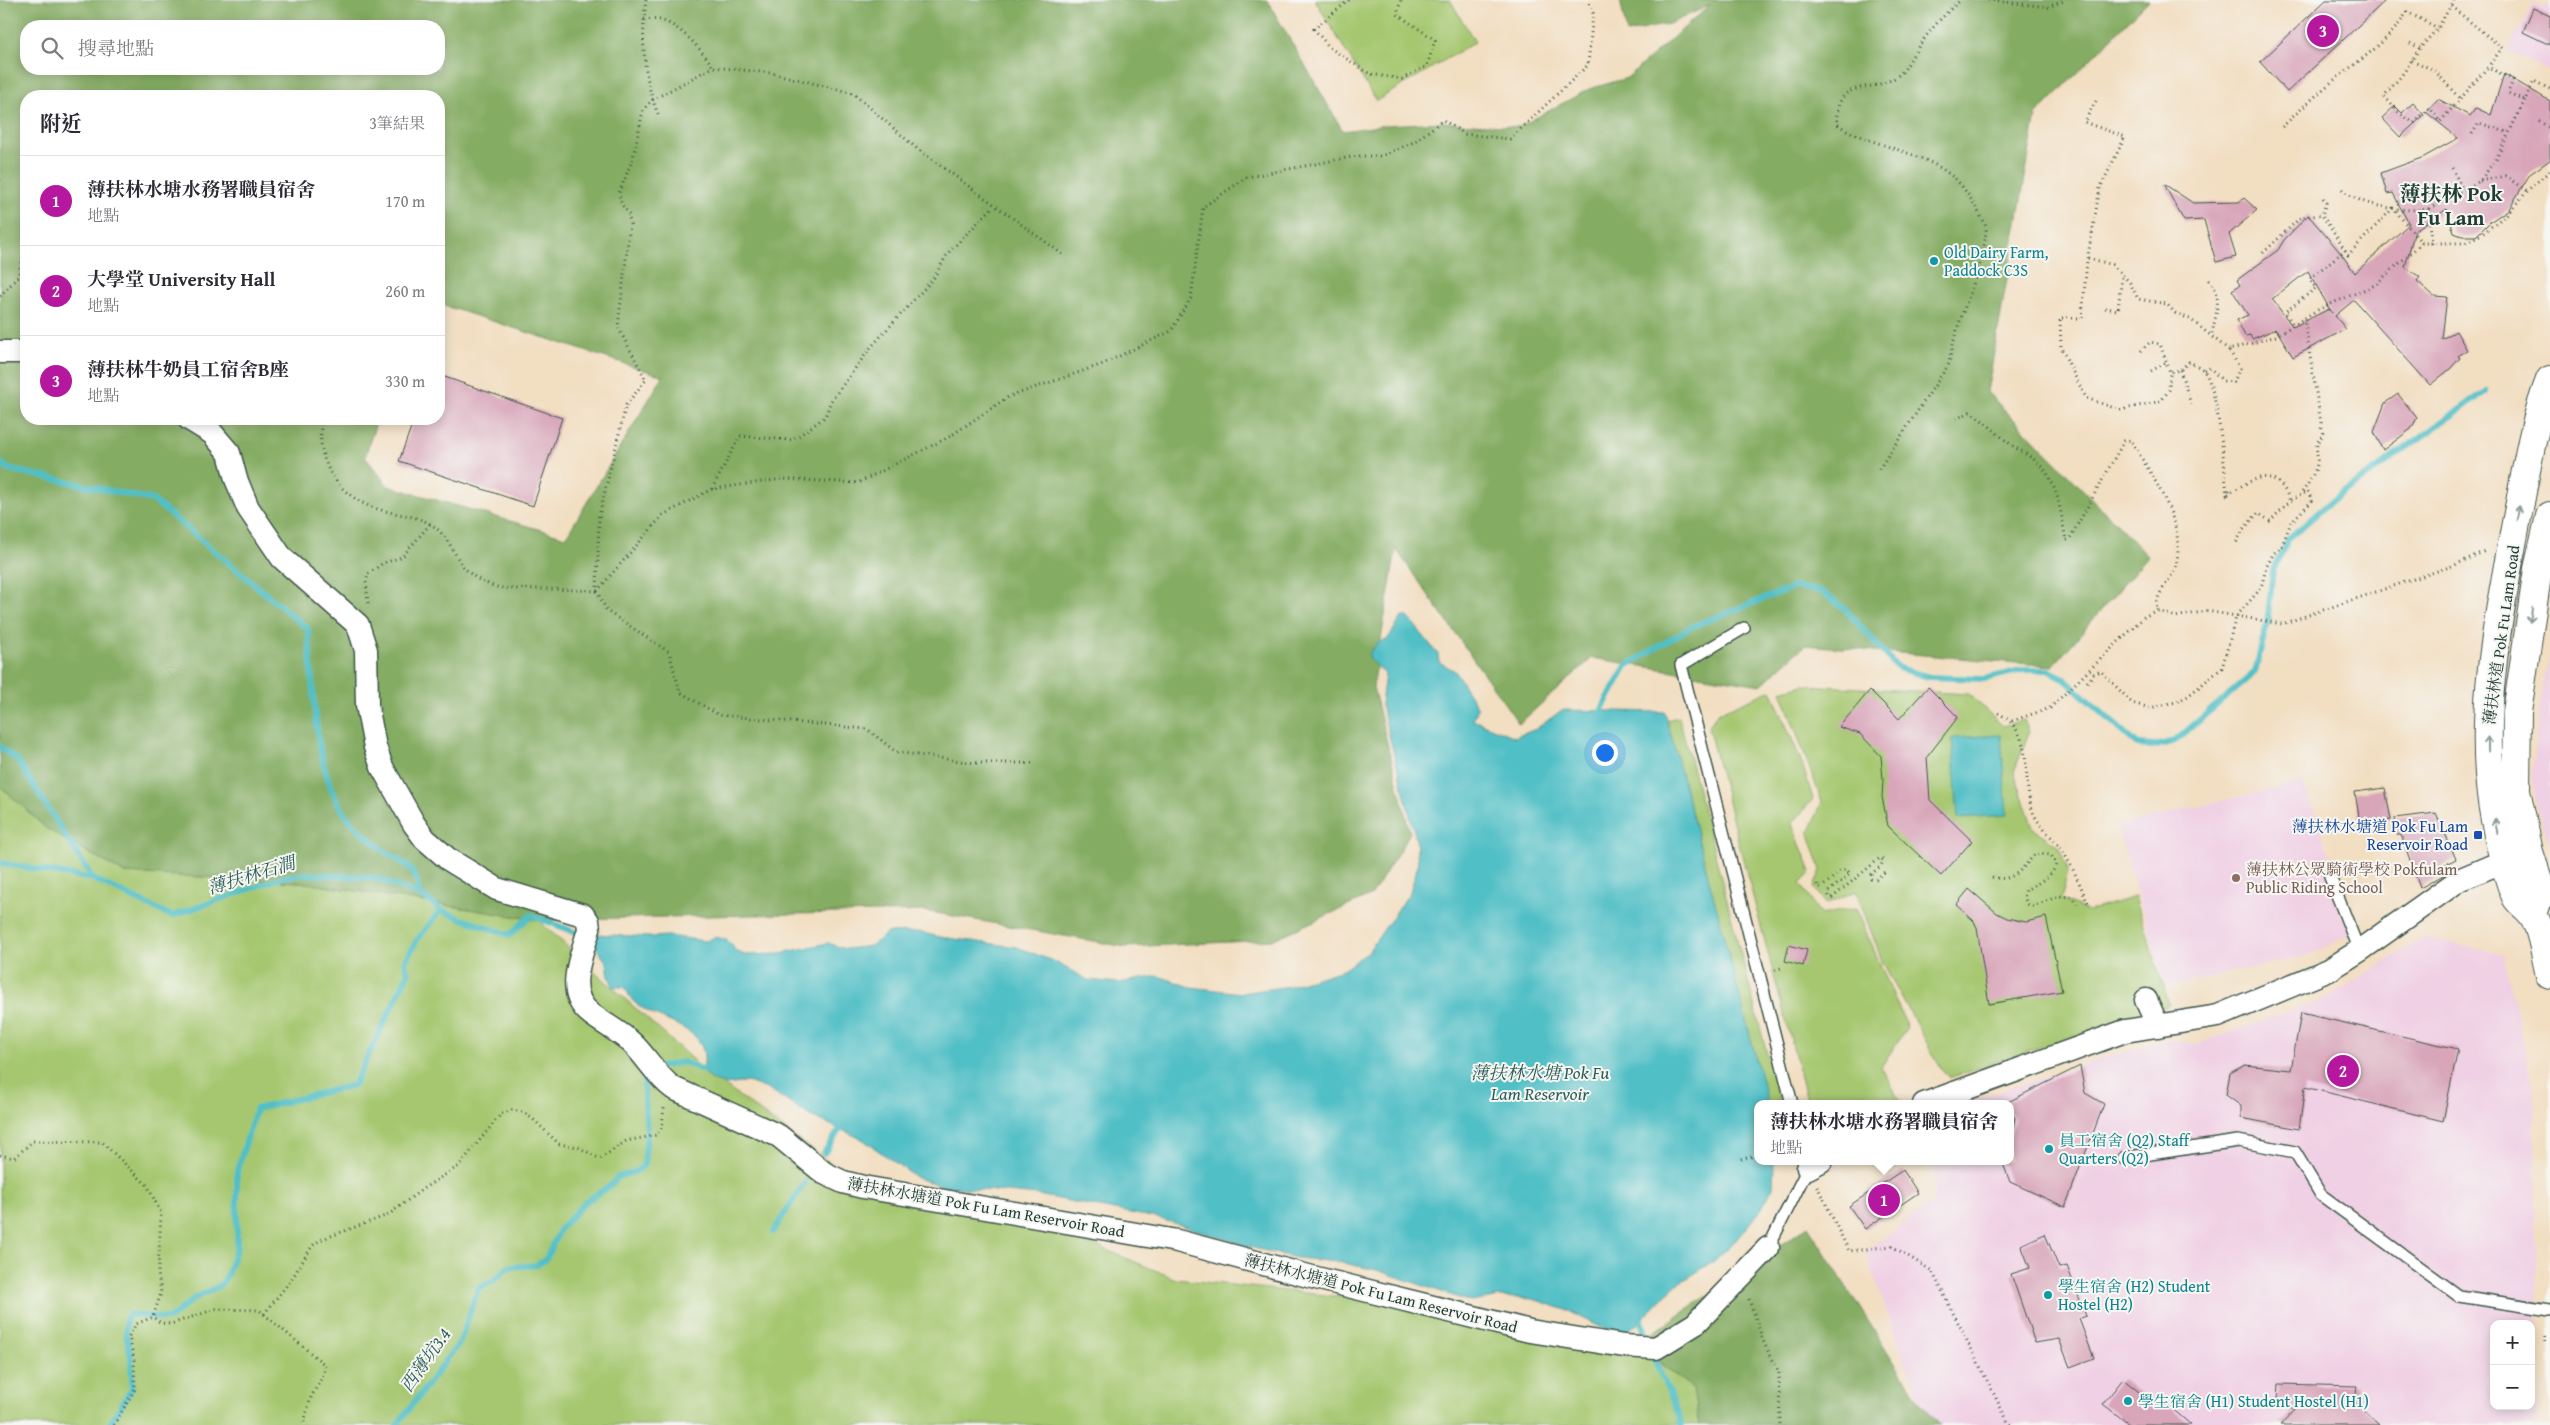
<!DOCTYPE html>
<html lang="zh-TW">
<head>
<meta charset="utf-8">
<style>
	:root { --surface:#fff; --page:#f7f7f7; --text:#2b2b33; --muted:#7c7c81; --line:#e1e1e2; --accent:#b5179e }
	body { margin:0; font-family:"Gentium Book Plus","Noto Serif TC",serif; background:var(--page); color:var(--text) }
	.controls { position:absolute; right:15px; bottom:15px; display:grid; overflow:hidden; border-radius:10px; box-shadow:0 2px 12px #0003 }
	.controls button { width:45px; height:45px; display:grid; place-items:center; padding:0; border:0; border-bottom:1px solid var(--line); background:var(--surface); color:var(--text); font:25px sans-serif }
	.you { position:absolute; left:1604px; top:752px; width:18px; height:18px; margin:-12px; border:4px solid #fff; border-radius:50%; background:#1a73e8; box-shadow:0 0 0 8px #1a73e833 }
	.badge { display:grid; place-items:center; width:32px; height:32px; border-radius:50%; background:var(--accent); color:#fff; font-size:16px; font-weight:700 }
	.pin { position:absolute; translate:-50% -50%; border:2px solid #fff; box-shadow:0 1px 5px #0006 }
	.popup { position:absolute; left:1754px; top:1100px; width:260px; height:65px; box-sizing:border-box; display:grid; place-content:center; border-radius:10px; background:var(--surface); filter:drop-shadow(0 1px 4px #0005); font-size:16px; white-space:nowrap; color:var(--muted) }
	.popup b { font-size:19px; color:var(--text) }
	.popup::after { content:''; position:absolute; left:50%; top:100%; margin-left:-10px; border:10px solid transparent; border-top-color:var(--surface) }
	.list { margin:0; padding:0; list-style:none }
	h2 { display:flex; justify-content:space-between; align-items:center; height:65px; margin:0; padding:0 20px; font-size:21px }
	h2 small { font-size:16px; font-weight:400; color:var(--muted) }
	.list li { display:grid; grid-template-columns:32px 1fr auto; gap:15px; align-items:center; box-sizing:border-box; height:90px; padding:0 20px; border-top:1px solid var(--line) }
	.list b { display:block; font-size:19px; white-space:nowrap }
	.list p { margin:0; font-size:16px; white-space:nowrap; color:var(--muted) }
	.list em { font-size:16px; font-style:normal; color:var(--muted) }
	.icon { flex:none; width:28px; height:28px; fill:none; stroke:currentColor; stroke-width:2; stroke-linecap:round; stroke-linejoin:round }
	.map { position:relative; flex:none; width:2550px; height:1425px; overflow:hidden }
	.search { position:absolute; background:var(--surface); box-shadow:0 2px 12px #0003; left:20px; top:20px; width:425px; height:55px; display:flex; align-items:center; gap:12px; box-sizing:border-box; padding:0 18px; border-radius:20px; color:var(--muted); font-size:19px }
	.panel { position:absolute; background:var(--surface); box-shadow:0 2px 12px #0003; left:20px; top:90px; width:425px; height:335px; border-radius:20px }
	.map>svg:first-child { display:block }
	.built { fill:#f0d0e4; fill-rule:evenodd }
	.green { fill:#a6c770; stroke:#628252 }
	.forest { fill:#84ac62; stroke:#52744b; fill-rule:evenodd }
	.water { fill:#51bfc6; stroke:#387e7d }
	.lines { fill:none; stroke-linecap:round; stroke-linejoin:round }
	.stream { stroke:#51bfc6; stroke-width:6 }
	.building { fill:#d8a5b9; fill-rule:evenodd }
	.lane-casing { stroke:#3f5549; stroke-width:14 }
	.street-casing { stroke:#3f5549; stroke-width:25 }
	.primary-casing { stroke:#3f5549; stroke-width:30 }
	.path { stroke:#3f5549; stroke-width:3; stroke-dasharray:1 4; stroke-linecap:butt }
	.lane { stroke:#fff; stroke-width:11 }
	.street { stroke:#fff; stroke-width:22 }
	.primary { stroke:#fff; stroke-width:28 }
	.oneway { stroke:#8f9e9a }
	.culture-dot { fill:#0f9aa8; stroke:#f6f6f2; stroke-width:2 }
	.transit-dot { fill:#1a4fb4; stroke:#f6f6f2; stroke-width:2 }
	.education-dot { fill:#8d6e63; stroke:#f6f6f2; stroke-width:2 }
	.labels { text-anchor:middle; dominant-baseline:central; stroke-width:4; stroke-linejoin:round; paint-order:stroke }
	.culture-label { font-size:16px; fill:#0d838f; stroke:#f6f6f2; text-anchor:start }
	.street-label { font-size:16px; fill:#1f3d34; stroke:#f6f6f2 }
	.transit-label { font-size:16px; fill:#164399; stroke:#f6f6f2; text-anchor:end }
	.education-label { font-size:16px; fill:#785e54; stroke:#f6f6f2; text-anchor:start }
	.water-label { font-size:18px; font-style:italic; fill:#2c5e58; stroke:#f6f6f2 }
	.district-label { font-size:21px; font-weight:bold; fill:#1f3d34; stroke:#f6f6f2 }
</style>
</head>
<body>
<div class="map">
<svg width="2550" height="1425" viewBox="0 0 2550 1425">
	<rect width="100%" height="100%" fill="#f6f6f2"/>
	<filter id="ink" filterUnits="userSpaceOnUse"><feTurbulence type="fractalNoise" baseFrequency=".02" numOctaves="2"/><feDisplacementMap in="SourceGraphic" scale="10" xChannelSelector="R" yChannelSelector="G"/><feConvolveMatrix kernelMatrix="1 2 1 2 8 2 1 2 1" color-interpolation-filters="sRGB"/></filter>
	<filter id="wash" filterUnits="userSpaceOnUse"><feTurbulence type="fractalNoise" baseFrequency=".0096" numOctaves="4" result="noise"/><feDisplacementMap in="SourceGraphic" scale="20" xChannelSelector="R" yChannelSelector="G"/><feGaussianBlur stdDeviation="1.12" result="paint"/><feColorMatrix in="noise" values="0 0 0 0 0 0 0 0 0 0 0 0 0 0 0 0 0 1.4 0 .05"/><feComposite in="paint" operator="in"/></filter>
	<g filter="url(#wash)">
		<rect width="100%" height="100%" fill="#f2dec1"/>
		<!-- built -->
		<path class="built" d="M2550,1V72L2508,50L2534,3L2543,7Z
			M2550,656V844L2543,829L2531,778L2544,673Z
			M2303,782L2358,931L2309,955L2166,987L2117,826Z
			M2425,937L2504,955L2534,1092L2538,1308L2536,1425H1940L1920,1403L1865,1252L1933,1201L1935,1161H2010V1104H1960L2162,1040L2197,1044L2327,998ZM2494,1324H2531V1406H2494Z"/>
		<!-- green -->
		<path class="green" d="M1315,0H1450L1475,42L1376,101Z
			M1804,685L1969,694L2003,726L2024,720L2029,732L2014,772L2033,828L2058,846L2068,870L2061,900L2088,911L2135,897L2169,1005L1949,1078L1939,1065L1882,961L1856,891L1826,904L1814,887L1821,870L1809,834L1822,802L1781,691Z
			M1771,690L1802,763L1813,799L1792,824L1811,872L1800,884L1821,915L1856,908L1907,1027L1881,1067L1902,1104H1808L1708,727L1718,713Z
			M1679,717L1780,1104H1758L1658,722Z
			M0,786L47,829L124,873L300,882L538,920L706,1072L841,1171L994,1203L1176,1279L1352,1298L1637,1344L1693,1389L1699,1425H0Z"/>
		<!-- forest -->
		<path class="forest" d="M0,0H1267L1343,131L1386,125L1441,122L1519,127L1589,89L1627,78L1710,5L1669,24L1627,33L1620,0H2149L2036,115L1987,392L2148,556L2053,666L1805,645L1761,685L1592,658L1519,724L1396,549L1373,687L1410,833L1372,895L1272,940L1126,947L925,911L538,920L300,882L124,873L47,829L0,786ZM26,26H439V69H26ZM26,96H439V304L663,376L566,537L388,486L365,457L377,419H26Z
			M1808,1226L1920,1403L1940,1425H1699L1693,1389L1637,1344Z"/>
		<!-- water -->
		<path class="water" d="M1402,617H1408L1438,654L1439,662L1455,671L1478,708L1473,720L1515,737L1536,729L1562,710L1665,712L1768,1104H1758V1161H1774L1773,1187L1762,1208L1736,1240L1713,1262L1676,1285L1641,1321L1628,1330L1612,1333L1569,1311L1533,1299L1500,1297L1471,1302L1377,1270L1338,1262L1296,1258L1250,1247L1161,1219L1038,1195L943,1186L917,1178L862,1139L811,1116L767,1089L748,1082L725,1085L710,1079L703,1070C713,1023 659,1026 633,1001C630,997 627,992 625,987H613L609,976L607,963L593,943L596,934L648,937L668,936L706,941L715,937C725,939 731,940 735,951L745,955L777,954L828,943L845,949L864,947L871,946L887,933L919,932L940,937L1017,947L1053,961L1088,980L1119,983L1158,976L1191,987L1241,993L1290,986L1343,970L1369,951L1410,892L1418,865L1416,839L1381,704L1385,674L1370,660L1369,653L1379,642L1387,640Z
			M2001,735L2007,815L1958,818L1952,738Z"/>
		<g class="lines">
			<!-- stream -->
			<path class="stream" d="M0,462L8,469L153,500L308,629C314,684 312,764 343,811C353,827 372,841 387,853C394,858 404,861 409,868C417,876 418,885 420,896
				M1601,711L1626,666L1691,627L1794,587L1821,591L1845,609L1898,668L1929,677L1985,679L2021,670H2048L2062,677L2138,745L2155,746L2175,741L2255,672L2267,624L2273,570L2289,538L2334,499L2486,391
				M0,747L18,761L93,879L172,916L284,877L305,874L376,878L424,897L441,910L462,919L510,935L531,915L582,935
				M0,863L93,879
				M659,1067L683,1062L703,1070
				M824,1153L840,1129
				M773,1232L805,1182
				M1641,1321L1648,1343
				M1651,1352L1680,1417L1681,1425
				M109,1425L132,1388L131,1356L126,1334V1320L130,1314L169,1319L195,1298L221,1285L227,1275L237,1247V1171L256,1109L354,1085L408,974L405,962L417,940L441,910
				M397,1425L460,1342L478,1289L495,1280L508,1267L537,1265L546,1259L560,1229L585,1202L610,1186L618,1177L637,1171L644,1165L647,1133L644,1087L645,1080L651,1072"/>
		</g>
		<g id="blocks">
			<!-- building -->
			<path class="building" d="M2326,0H2386L2287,92L2260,62Z
				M2533,8L2550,16V45L2523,32Z
				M2504,74L2550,101V160L2530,174L2509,209L2490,222L2476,236H2462L2454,233L2447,209L2415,230L2405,267L2420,277L2417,281L2434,296L2447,297L2442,339L2456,331L2467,350L2458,356L2460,358L2450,369L2430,385L2354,300L2335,316L2346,329L2293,357L2276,329L2252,339L2250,335L2245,336L2237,320L2248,315L2232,290L2240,285L2237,280L2278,250L2284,240L2308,215L2339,251L2355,273L2409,224L2393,193L2387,194L2381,173L2424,157L2458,138L2426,112L2438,99L2470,116L2476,108L2491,115ZM2308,271L2332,313L2329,309L2293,327L2272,299Z
				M2413,103L2424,115L2400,137L2382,118L2395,106L2402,113Z
				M2164,184L2193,203L2239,202L2244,198L2257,210L2229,234L2236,257L2216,262L2204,220L2184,221Z
				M439,375L562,418L533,506L399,461L414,419H439Z
				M2398,394L2417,418L2411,429L2383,450L2374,432L2385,403Z
				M1928,687L1958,717L1927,757L1930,800L1972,841L1941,876L1888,826L1882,797L1883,780L1881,756L1860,734L1839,727L1870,690L1899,719Z
				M2385,788L2391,820L2360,823L2355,792Z
				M2436,813L2456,859L2442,866L2445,874L2420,888L2401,835H2397L2395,818Z
				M1969,889L1997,913L2007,918L2026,922L2046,917L2062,991L1989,1004L1977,928L1974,921L1956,905Z
				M1789,945L1807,950L1803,966L1785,961Z
				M2301,1013L2458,1049L2443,1121L2305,1087L2299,1129L2241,1118V1106L2226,1095L2230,1073L2245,1065L2291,1070Z
				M2080,1066L2085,1093L2104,1104L2065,1207L2010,1182L2002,1161H2010V1140L2015,1118L2010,1112V1104H2004Z
				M1903,1170L1918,1193L1865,1229L1849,1206Z
				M2045,1234L2059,1268L2067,1266L2086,1316L2079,1319L2094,1358L2070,1367L2059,1339L2035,1343L2011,1274L2030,1268L2021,1245Z
				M2123,1379L2154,1404L2160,1398L2191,1425H2130L2103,1404Z
				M2278,1384L2357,1386L2355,1402L2379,1425H2280L2295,1409L2277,1403Z"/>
		</g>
	</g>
	<g filter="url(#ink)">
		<use href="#blocks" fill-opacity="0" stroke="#3f5549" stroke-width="1"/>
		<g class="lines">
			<!-- lane casing -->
			<g class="lane-casing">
				<path id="lane" d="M1744,628L1681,665L1792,1104
					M2330,877L2359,951
					M2123,1158L2238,1141L2295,1152L2321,1195L2459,1296L2550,1310
					M1768,1248L1808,1168V1165"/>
			</g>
			<!-- street casing -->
			<g class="street-casing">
				<path id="street" d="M0,352H26
					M189,419L212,433L229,453L236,479L248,508L282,558L358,625L366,650L367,705L375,747L382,767L414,824L425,839L448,859L497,889L583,915L588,921L589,929C582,956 563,993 591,1014C604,1024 620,1032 632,1043C647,1057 656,1076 673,1088L779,1136L824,1173L843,1182L863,1187L1177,1241L1312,1277L1530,1331L1624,1346L1656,1348L1695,1324L1768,1248
					M2146,1000L2158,1026
					M1924,1104L2125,1031L2218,1016L2329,970L2359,951L2459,880L2518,855
					M1808,1168L1821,1161"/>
			</g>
			<!-- primary casing -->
			<g class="primary-casing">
				<path id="primary" d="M2550,380C2532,426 2526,474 2516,523C2498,620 2476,722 2495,820C2500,845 2506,874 2516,897C2520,904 2530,909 2534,917C2543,933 2545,956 2550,975
					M2533,915L2541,889L2529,852L2516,790L2517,712L2538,569L2550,516"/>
			</g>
			<!-- path -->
			<path class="path" d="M646,0C641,38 643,78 658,114
				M1349,0L1314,29L1330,48L1370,74L1402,79L1427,66L1435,40L1397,14L1401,0
				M1988,0L2048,7L2066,0
				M2454,0L2438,28L2420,48L2402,75L2384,96L2397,111L2414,123L2430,108L2440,122L2488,67L2513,80L2508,93L2525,100L2534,81L2550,89
				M2451,6L2502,48L2488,67
				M644,19C649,20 655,19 660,20C680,25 702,50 713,67
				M2410,43L2420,48
				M2412,60L2435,71L2460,99
				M2096,101L2084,122L2125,137L2100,188L2087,261L2082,318H2060L2061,348L2086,398L2120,410L2161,401L2169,390L2170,372L2180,370L2189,362C2193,364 2199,366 2203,370C2218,385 2225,471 2227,495L2230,489
				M2539,121L2550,128
				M2282,127C2297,113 2312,99 2328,85C2356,62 2388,44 2407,12L2438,28
				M2472,134L2479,123L2509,133
				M2452,168L2463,190
				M2480,181L2505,176L2527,191
				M2342,189C2360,207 2405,212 2429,209
				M2323,198L2326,203L2322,215L2345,250
				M2432,244L2429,209L2480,181L2496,159L2525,100
				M2263,253L2301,217L2322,215
				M2088,258L2113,265L2130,283L2138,299L2167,304L2175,313L2190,319L2229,350
				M2209,280C2224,295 2215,316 2212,334
				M0,296L18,277L26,244
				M2105,308L2118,310L2122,276
				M2292,323L2285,312L2316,288L2309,279L2345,250L2348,255L2393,208L2422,243H2465L2482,234L2506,215L2532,186L2550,171
				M2141,351L2150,342L2160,344L2170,372
				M2180,370L2192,407
				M2204,370L2210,368L2223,381L2234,382L2240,368L2229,350L2276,336L2319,309L2375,285L2422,243
				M2151,371L2167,362
				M322,419C314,464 341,501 385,511C400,515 418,516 432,525C458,543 453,572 491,585C506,591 521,588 536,589C557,589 577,590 597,591
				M1956,419L1970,412C1984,420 1996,433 2009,443C2019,451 2032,456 2040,465C2059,484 2061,516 2066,540H2069L2124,441L2131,440C2151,476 2187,522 2176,565C2172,581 2154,593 2157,610L2175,617L2207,611L2282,624L2455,565L2487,550
				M1879,469L1949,364C1955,319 1983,275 1986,230L1985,223C1976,209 1967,189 1954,178C1923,150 1870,147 1837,124C1835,73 1874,97 1900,74C1907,68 1910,59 1915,52C1927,33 1944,14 1961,0
				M712,489L740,436L793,440L825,417L831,401L871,347L933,279L948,253L994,206
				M2302,492C2308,485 2315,473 2317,464C2319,451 2312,446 2323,435L2304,319
				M2228,494C2254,478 2276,464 2290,501
				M597,591L663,515L712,489L782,479L858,483L949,437L1008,397L1103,364L1171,331L1191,298L1203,207L1247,177L1357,156H1381L1414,142L1443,120L1465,134L1510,139L1588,65L1593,13L1588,0
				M368,603L366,582L368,574L383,563L402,557L430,524
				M2087,682L2094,674L2101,671L2132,703L2150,708L2176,702L2188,696L2222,668L2236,617L2261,588L2266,568L2273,554L2282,546L2291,522L2312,501L2308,491L2290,501L2270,521L2258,513L2243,530L2235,545
				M1998,713C2037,734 2020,778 2033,812C2040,829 2056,839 2065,855C2074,870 2081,887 2088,903
				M2012,721L2050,708L2144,617L2157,610
				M1032,763H975L896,752L867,729L719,715L680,692L669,652L607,611L597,591L599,516L626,405L646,380L618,327L630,224L629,215L621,203L619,193L633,158L643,110L652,100L713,67L772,73L853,93L915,147L1062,254
				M1992,877C2013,883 2022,869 2035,854L2051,855L2056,864C2053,877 2037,883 2026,890L2024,897L2027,904L2033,906L2059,896L2072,897L2077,904
				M1817,884L1818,887H1822L1842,870H1847L1850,874L1828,892L1829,897L1832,898L1880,858L1883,860L1881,866L1871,874V879H1876L1887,870
				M1775,970L1784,967
				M0,1155L14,1158L33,1141L102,1142L147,1185L161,1213L158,1273L161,1293L153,1317L161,1323L171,1324L216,1309L259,1310L325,1365L324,1374L311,1397L303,1425
				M1741,1159L1758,1155
				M1817,1186L1849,1251L1892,1246L1932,1271L2008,1422L2012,1425
				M1749,1299L1764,1343L1779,1372L1780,1425
				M264,1314L291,1280L312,1246L320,1240L388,1215L424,1188L459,1166L501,1114L512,1110L523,1112L533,1119L559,1144L578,1147L600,1159L626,1141L657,1135L662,1127L664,1107
				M2546,1342V1336
				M114,1425L135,1389L134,1360L129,1336L136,1324L153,1317"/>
			<!-- lane -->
			<use href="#lane" class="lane"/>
			<!-- street -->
			<use href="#street" class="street"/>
			<!-- primary -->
			<use href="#primary" class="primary"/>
		</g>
		<!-- one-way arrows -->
		<defs><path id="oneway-shaft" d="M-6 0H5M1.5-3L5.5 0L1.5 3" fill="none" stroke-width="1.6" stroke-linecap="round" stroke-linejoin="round" transform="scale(1.25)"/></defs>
		<g class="oneway">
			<use href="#oneway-shaft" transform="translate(2518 513) rotate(-79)"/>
			<use href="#oneway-shaft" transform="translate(2531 615) rotate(99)"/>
			<use href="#oneway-shaft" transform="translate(2488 744) rotate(-91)"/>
			<use href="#oneway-shaft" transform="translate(2496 826) rotate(-102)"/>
		</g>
	</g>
	<!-- markers -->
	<g class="culture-dot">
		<circle cx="1934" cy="261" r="5"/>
		<circle cx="2049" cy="1149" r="5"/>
		<circle cx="2048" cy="1295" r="5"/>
		<circle cx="2128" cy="1401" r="5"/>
	</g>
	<rect class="transit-dot" x="2473" y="830" width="10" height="10" rx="2.5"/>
	<circle class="education-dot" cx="2236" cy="878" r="5"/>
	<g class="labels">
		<!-- culture labels -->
		<g class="culture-label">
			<text x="1944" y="252">Old Dairy Farm,<tspan x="1944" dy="18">Paddock C3S</tspan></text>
			<text x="2059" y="1140">員工宿舍 (Q2) Staff<tspan x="2059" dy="18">Quarters (Q2)</tspan></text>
			<text x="2058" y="1286">學生宿舍 (H2) Student<tspan x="2058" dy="18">Hostel (H2)</tspan></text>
			<text x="2138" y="1401">學生宿舍 (H1) Student Hostel (H1)</text>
		</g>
		<!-- street labels -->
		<g class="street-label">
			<text transform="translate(2501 635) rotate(-82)">薄扶林道 Pok Fu Lam Road</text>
			<text transform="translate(986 1207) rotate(10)">薄扶林水塘道 Pok Fu Lam Reservoir Road</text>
			<text transform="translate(1381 1293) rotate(14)">薄扶林水塘道 Pok Fu Lam Reservoir Road</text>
		</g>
		<!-- transit labels -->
		<g class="transit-label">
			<text x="2468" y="826">薄扶林水塘道 Pok Fu Lam<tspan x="2468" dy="18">Reservoir Road</tspan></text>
		</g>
		<!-- education labels -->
		<g class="education-label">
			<text x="2246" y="869">薄扶林公眾騎術學校 Pokfulam<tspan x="2246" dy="18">Public Riding School</tspan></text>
		</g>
		<!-- water labels -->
		<g class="water-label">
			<text transform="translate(251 875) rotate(-17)">薄扶林石澗</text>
			<text x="1540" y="1072">薄扶林水塘 Pok Fu<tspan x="1540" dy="21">Lam Reservoir</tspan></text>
			<text transform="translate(425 1360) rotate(-55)">西薄坑3.4</text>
		</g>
		<!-- district labels -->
		<g class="district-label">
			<text x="2451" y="193">薄扶林 Pok<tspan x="2451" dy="24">Fu Lam</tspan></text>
		</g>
	</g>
</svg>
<div class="controls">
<button>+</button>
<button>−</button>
</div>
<div class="you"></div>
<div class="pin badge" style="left:1884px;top:1200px">1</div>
<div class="popup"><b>薄扶林水塘水務署職員宿舍</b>地點</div>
<div class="pin badge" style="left:2343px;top:1071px">2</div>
<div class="pin badge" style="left:2323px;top:31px">3</div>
<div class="search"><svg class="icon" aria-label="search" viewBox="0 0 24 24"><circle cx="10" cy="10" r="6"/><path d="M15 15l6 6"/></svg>搜尋地點</div>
<section class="panel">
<h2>附近<small>3筆結果</small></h2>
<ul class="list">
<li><span class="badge">1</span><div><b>薄扶林水塘水務署職員宿舍</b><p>地點</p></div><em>170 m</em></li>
<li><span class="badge">2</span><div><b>大學堂 University Hall</b><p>地點</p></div><em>260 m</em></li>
<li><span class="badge">3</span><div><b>薄扶林牛奶員工宿舍B座</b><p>地點</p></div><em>330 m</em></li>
</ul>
</section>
</div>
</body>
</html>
